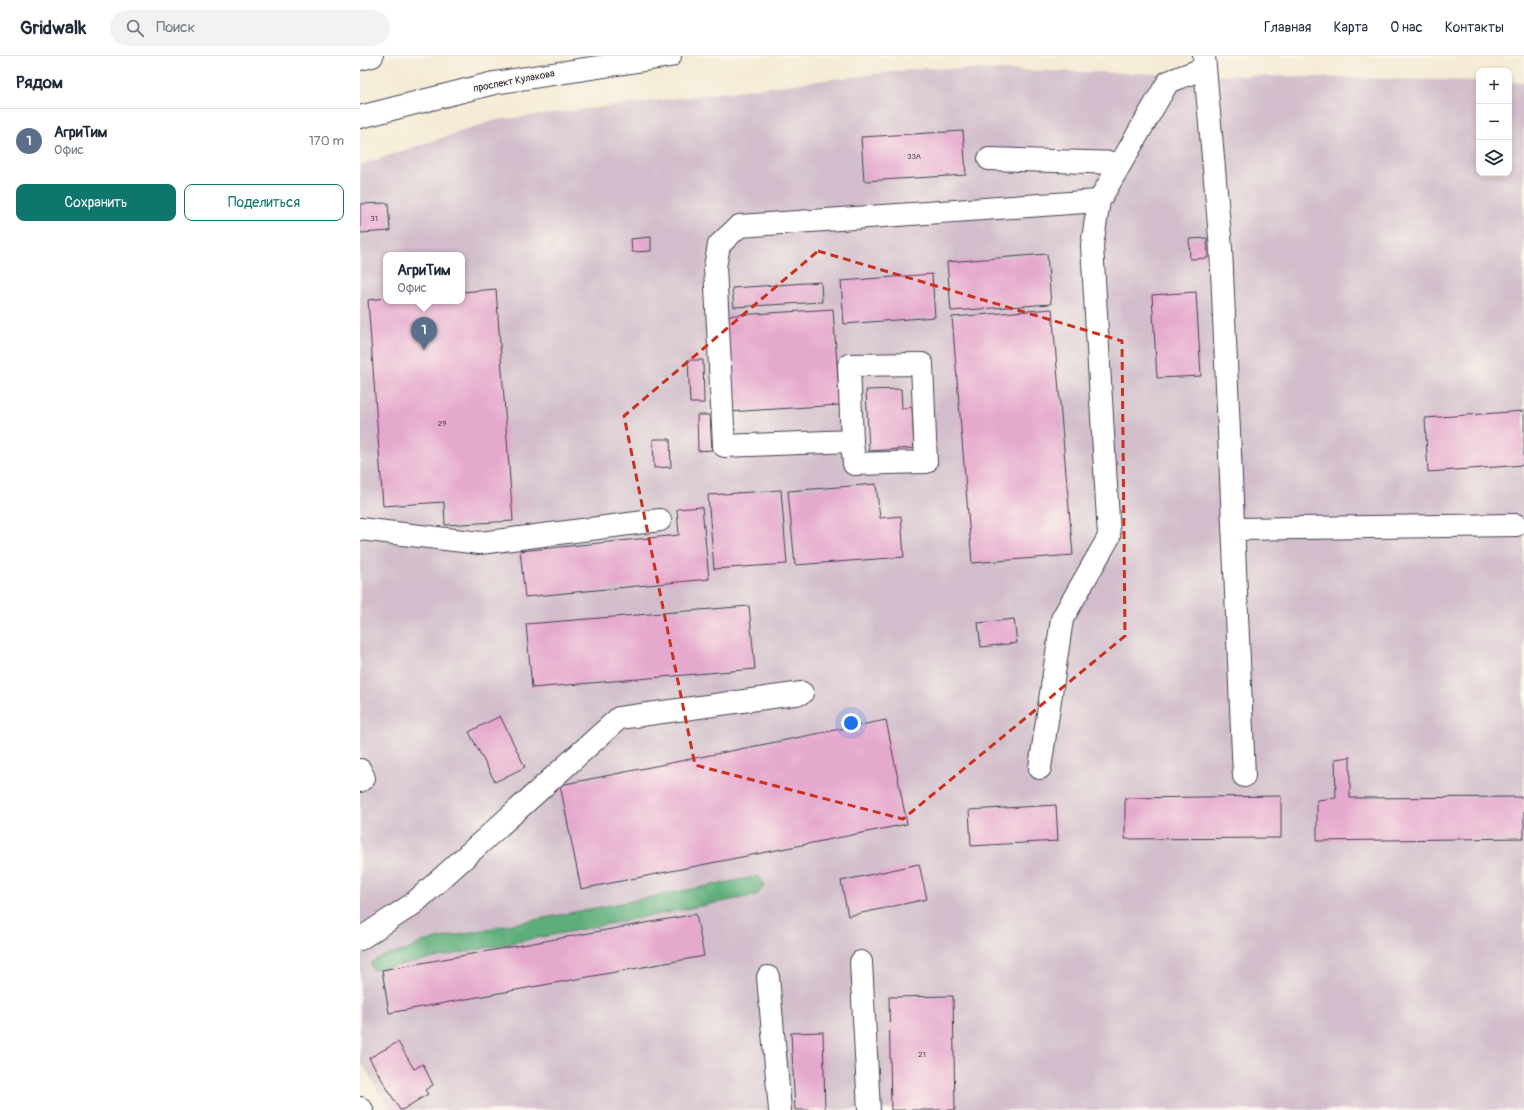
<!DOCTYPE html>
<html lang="ru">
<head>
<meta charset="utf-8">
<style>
	:root { --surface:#fff; --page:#f2f2f3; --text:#1f2937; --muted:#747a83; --line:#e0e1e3; --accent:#0f766e }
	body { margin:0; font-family:Pangolin,sans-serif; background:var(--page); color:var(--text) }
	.controls { position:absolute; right:12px; top:12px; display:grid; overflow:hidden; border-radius:8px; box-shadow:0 2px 6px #0003 }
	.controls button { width:36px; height:36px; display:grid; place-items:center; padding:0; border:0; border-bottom:1px solid var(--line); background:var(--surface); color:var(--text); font:20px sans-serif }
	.you { position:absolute; left:491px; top:667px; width:14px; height:14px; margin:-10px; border:3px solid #fff; border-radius:50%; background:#1a73e8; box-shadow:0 0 0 6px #1a73e833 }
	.badge { display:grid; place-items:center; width:26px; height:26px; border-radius:50%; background:var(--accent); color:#fff; font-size:13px; font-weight:700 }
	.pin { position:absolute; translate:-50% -33px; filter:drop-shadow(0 1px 2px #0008) }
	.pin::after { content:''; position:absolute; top:21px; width:14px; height:12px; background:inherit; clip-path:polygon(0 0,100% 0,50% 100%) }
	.popup { position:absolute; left:23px; top:196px; width:82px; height:52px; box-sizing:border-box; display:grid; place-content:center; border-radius:8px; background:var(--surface); filter:drop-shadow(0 1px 3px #0005); font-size:13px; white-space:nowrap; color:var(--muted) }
	.popup b { font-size:15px; color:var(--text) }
	.popup::after { content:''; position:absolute; left:50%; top:100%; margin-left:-8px; border:8px solid transparent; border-top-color:var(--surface) }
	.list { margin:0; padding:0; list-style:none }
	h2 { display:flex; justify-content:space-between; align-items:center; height:52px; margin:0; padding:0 16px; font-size:17px }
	h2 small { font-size:13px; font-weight:400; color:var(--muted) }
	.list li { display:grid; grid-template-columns:26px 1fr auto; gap:12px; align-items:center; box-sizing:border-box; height:64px; padding:0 16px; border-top:1px solid var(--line) }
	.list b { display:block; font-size:15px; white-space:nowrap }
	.list p { margin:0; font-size:13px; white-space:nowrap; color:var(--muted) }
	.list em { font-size:13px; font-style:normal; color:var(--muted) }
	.actions { display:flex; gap:8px; padding:12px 16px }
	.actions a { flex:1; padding:9px 0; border:1px solid var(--accent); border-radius:8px; text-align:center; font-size:14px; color:var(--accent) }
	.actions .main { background:var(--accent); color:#fff }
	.icon { flex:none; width:22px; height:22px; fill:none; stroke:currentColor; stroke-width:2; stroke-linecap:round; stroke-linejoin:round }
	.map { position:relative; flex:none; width:1164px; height:1054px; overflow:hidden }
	header { display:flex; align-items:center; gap:24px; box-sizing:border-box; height:56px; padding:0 20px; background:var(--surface); border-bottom:1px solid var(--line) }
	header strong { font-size:19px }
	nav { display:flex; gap:22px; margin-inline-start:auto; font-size:14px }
	.search { width:280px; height:36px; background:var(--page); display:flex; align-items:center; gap:10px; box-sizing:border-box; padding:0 14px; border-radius:22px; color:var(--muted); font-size:15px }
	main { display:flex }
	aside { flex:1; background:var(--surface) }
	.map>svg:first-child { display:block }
	.industrial { fill:#d1bdcb; fill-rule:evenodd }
	.forest { fill:#5dae7a; stroke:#40685a }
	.building { fill:#e6a9ce }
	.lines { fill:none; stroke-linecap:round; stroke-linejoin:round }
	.minor-casing { stroke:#424052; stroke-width:24 }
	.major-casing { stroke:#424052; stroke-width:24 }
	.minor { stroke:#fff; stroke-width:22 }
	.major { stroke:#fff; stroke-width:22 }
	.marked { fill:none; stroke:#c8321e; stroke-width:3; stroke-dasharray:8 5; stroke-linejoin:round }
	.labels { text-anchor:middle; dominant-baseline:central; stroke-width:3; stroke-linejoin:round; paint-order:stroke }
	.number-label { font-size:8px; fill:#534460 }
	.street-label { font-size:10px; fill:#22223b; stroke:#fbf7ec }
</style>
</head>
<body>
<header>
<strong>Gridwalk</strong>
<div class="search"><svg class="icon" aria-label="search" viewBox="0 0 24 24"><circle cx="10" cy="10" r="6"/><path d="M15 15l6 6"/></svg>Поиск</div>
<nav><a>Главная</a><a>Карта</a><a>О нас</a><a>Контакты</a></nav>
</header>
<main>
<aside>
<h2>Рядом<small></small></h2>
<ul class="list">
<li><span class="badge" style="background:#5c6f8a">1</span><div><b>АгриТим</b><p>Офис</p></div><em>170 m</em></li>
</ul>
<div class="actions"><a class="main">Сохранить</a><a>Поделиться</a></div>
</aside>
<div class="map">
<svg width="1164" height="1054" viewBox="0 0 1164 1054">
	<rect width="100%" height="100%" fill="#fbf7ec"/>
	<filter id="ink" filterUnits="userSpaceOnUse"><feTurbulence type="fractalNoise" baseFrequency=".025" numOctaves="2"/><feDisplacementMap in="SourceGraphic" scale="8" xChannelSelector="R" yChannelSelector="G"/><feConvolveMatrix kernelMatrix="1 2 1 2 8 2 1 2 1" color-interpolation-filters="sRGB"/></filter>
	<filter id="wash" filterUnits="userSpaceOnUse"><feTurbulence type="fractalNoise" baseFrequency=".012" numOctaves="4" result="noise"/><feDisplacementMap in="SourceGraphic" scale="16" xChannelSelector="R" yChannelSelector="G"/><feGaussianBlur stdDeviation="0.9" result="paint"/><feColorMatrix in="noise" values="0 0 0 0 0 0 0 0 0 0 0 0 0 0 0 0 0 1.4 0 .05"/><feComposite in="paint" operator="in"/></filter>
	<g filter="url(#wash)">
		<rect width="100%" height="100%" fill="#f4ebd4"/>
		<!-- industrial -->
		<path class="industrial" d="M565,12L1119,25V117H1149V26H1164V1054H30L0,1004V109L136,64ZM26,199H102V245H26Z"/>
		<!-- forest -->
		<path class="forest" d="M399,820L404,830L397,839L13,914L11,907C27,894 44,900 61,886Z"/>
		<g id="blocks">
			<!-- building -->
			<path class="building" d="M603,75L606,119L504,125L501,81Z
				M28,147L30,175L0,177V148Z
				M291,181V195L272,196L271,183Z
				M847,182L848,202L830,203L829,183Z
				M687,198L691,248L591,255L587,206Z
				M572,218L575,261L484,268L481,225Z
				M461,226L462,246L374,251L372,232Z
				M136,233L153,465L85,469L84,446L23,450L8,244L26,242V245H102V236Z
				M836,236L841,320L797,322L792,239Z
				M473,253L480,349L368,356L362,260Z
				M692,253L713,499L612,507L592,261Z
				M328,304H343L344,347H330Z
				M541,333L542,353L552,351L554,392L509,395L506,334Z
				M1164,355V409L1068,416L1065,362Z
				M337,359H350L352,394L338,395Z
				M293,383H310L311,411L294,412Z
				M516,428L520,462L541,460L544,501L435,509L428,435Z
				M421,434L427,508L354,513L348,439Z
				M342,451L349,523L165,541L160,495L319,479L317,453Z
				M389,550L395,613L172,632L166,568Z
				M654,563L657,587L621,591L618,567Z
				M140,660L165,711L135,726L109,676Z
				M526,664L547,768L221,833L200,729Z
				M990,701V742L1164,741V782L957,785V744L976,742L975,703Z
				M921,740V782L765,783V742Z
				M696,749L698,785L611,790L609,754Z
				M559,808L567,843L488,860L481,825Z
				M336,858L344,900L29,957L22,914Z
				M593,940L595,1054H531L529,941Z
				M463,976L465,1054H435L431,977Z
				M38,986L54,1013L63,1008L73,1029L65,1034L68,1038L42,1054H40L9,1002Z"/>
		</g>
	</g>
	<g filter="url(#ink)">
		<use href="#blocks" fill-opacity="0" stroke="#424052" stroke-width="1"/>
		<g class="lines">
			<!-- minor casing -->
			<g class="minor-casing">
				<path id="minor" d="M844,0L861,192L884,720
					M629,103L761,107
					M492,385L494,408L566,406L562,308L489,309L492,385L364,390L355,211L359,189L379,170L739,145
					M0,473L120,487L300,464
					M873,473L1156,469
					M680,712L702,563L749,481L732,189L739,145L808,26L845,12
					M0,714L4,722L0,725
					M0,883L53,848L259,662L442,637
					M501,906L509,1054
					M408,921L420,1054
					M0,1052L2,1054"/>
			</g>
			<!-- major casing -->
			<g class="major-casing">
				<path id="major" d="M0,3L12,0
					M0,61L134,27L310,0"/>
			</g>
			<!-- minor -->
			<use href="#minor" class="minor"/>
			<!-- major -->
			<use href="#major" class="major"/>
		</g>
	</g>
	<!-- marked area -->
	<path class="marked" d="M458,195L762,285L765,580L543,763L335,709L264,360Z"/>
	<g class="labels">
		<!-- number labels -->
		<g class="number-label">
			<text x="554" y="100">33А</text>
			<text x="14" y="162">31</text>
			<text x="82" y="367">29</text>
			<text x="562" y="998">21</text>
		</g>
		<!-- street labels -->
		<g class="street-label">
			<text transform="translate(154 25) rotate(-11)">проспект Кулакова</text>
		</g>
	</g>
</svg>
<div class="controls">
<button>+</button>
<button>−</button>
<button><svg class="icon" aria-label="layers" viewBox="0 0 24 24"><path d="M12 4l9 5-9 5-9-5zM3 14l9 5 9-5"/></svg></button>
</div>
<div class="you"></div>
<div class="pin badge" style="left:64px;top:294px;background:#5c6f8a">1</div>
<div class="popup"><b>АгриТим</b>Офис</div>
</div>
</main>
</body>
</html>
